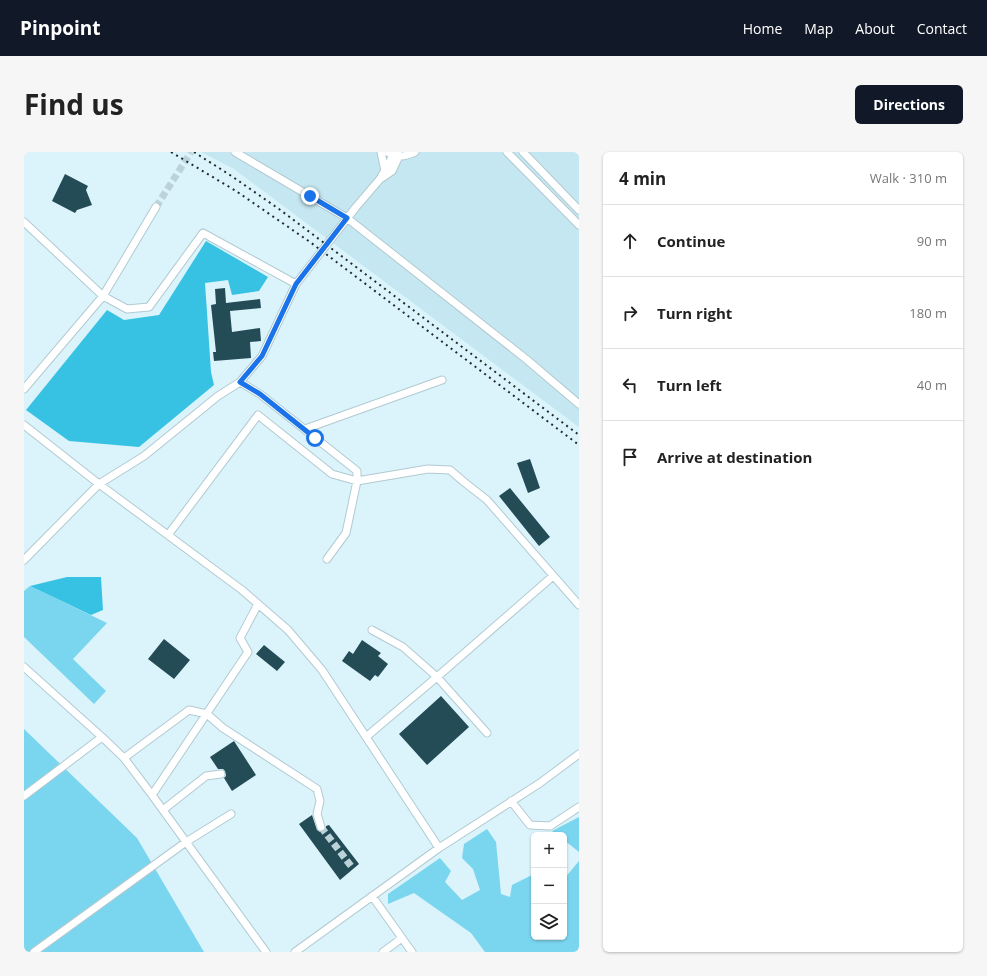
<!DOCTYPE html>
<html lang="en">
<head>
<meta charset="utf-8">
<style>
	:root { --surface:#fff; --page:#f6f6f6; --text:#222; --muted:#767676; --line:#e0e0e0; --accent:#111827 }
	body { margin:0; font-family:"Open Sans",sans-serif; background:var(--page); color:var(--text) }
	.controls { position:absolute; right:12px; bottom:12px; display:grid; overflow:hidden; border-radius:6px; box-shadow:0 1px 3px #0004 }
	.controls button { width:36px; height:36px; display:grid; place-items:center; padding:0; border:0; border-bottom:1px solid var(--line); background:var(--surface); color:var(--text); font:20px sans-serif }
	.stop { position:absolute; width:12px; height:12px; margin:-9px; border:3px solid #1a73e8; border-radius:50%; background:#fff }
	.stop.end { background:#1a73e8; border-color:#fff; box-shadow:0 1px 4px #0008 }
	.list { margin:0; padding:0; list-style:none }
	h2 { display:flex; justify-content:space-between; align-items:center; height:52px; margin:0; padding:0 16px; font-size:17px }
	h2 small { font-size:13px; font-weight:400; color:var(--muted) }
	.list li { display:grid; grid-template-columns:26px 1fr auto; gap:12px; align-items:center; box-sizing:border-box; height:72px; padding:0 16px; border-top:1px solid var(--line) }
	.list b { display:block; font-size:15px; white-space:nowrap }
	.list em { font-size:13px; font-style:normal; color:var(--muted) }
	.icon { flex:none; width:22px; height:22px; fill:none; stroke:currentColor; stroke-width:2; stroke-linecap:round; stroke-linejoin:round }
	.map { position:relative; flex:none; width:555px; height:800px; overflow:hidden; border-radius:6px }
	header { display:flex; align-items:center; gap:24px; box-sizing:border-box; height:56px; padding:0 20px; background:var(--accent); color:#fff }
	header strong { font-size:19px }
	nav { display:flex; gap:22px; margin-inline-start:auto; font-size:14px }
	.intro { display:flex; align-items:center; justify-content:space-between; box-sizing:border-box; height:96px; padding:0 24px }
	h1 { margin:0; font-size:28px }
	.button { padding:10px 18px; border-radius:6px; background:var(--accent); color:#fff; font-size:14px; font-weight:700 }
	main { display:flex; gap:24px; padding:0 24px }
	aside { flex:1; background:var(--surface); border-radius:6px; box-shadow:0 1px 3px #0004 }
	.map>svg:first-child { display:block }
	.built { fill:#c5e7f1 }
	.green { fill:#7ad5ee }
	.forest { fill:#37c2e4 }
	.building { fill:#234c57 }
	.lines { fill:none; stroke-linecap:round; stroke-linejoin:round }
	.minor-tunnel { stroke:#bcd2d9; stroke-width:7; stroke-dasharray:7 3.5; stroke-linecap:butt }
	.minor-casing { stroke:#b2cad1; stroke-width:9 }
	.minor { stroke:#fff; stroke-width:7 }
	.rail { stroke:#212b2e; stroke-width:2; stroke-dasharray:2 4; stroke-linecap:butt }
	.route { stroke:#1a73e8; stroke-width:5 }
</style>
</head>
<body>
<header>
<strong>Pinpoint</strong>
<nav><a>Home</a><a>Map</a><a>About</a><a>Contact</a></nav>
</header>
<div class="intro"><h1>Find us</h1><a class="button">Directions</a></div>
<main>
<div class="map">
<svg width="555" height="800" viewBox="0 0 555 800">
	<rect width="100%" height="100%" fill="#dbf3fb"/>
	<!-- built -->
	<path class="built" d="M177,0H555V275L210,17Z"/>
	<!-- green -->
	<path class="green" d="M6,434L83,471L49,507L82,539L70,552L0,485V439Z
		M0,577L113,686L180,800H0Z
		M555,665V700L540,688V683H533L528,679Z
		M463,677L472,690L477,742L486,745L488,733L510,722V785H540V727L555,709V800H461L447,781L390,741L364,752V742L416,706L427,719L421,730L438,748L456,738L449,717L438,706L440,692Z"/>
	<!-- forest -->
	<path class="forest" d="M182,89L244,125L235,139L208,143L204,128L181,131L187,220L190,233L115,295L45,289L2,258L83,158L100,168L135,163Z
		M43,425H77L79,458L67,463L6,434Z"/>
	<!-- building -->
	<path class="building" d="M41,22L64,34L62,38L68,53L53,58L51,61L28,49Z
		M201,136L202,151L236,147L237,156L206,159L208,180L236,176L237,189L226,190L227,206L190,209L189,200H192L187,153L192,152L191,137Z
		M506,307L516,336L504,341L493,311Z
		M486,336L526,385L515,394L475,344Z
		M140,487L166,508L150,527L124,507Z
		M338,488L357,501L354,504L364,512L354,525L351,523L346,529L318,509L325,499L329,502Z
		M240,493L261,510L253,519L232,502Z
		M417,544L445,575L403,613L375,582Z
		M210,589L232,623L208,639L200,626L202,624L201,619L199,617H194L186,605Z
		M288,663L293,678L296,680H299L302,676V674L305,673L335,712L316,728L275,672Z"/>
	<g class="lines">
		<!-- minor-tunnel -->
		<path class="minor-tunnel" d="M132,55L167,0
			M297,675L327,714"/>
		<!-- minor casing -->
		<g class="minor-casing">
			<path id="minor" d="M211,0L323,66L502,207L555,252
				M357,0L361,19
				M363,0C374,6 380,5 391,0
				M483,0L555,73
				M499,0L555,58
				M358,26L368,19L375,4L374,0
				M0,70L79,144L103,157L125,155L179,81L272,132
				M216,230L236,242L333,319V329L322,381L303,407
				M0,237L79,144L132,55
				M0,273L75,332L218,438L264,478L298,518L415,696
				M281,277L418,228
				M144,383L234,263L308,322L333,329L404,317L426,318L440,330L463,348L555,453
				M0,408L75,332L120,304L194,244L216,230L238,204L272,132L332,55L356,27L371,0
				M348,478L379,495L413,525L463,581
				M0,515L78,585L100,606L128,643L242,800
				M342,585L413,525L529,424
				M100,606L165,558L183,562L199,576L293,637L296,649L293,662L297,675
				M128,643L224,500L216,486L234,452
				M0,644L78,585
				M487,649L506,673L526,674L555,655
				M139,658L182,624L197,622
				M348,744L388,800
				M10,800L162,690L207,662
				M271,800L415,696L516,631L555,602
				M359,800L378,786"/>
		</g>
		<!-- minor -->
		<use href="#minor" class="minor"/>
		<!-- rail -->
		<path class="rail" d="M147,0L212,39L286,90L555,293
			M170,0L209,25L255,57L555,283"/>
	</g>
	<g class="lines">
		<!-- route -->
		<path class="route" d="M286,44L323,66L272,132L238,204L216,230L236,242L291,286"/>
	</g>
</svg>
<div class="controls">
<button>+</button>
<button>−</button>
<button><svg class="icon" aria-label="layers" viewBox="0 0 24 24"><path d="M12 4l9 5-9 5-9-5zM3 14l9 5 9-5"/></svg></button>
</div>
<div class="stop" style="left:291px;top:286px"></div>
<div class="stop end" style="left:286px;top:44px"></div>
</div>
<aside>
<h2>4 min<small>Walk · 310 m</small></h2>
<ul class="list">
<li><svg class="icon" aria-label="ahead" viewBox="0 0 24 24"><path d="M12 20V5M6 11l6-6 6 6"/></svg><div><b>Continue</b></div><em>90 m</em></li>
<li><svg class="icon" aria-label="right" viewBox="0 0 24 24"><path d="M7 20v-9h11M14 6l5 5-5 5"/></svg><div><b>Turn right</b></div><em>180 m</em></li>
<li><svg class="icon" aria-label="left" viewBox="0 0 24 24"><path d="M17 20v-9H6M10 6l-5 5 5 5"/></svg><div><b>Turn left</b></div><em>40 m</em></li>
<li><svg class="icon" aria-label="arrive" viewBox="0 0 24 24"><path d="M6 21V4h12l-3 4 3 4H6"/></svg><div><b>Arrive at destination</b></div></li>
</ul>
</aside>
</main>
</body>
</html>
